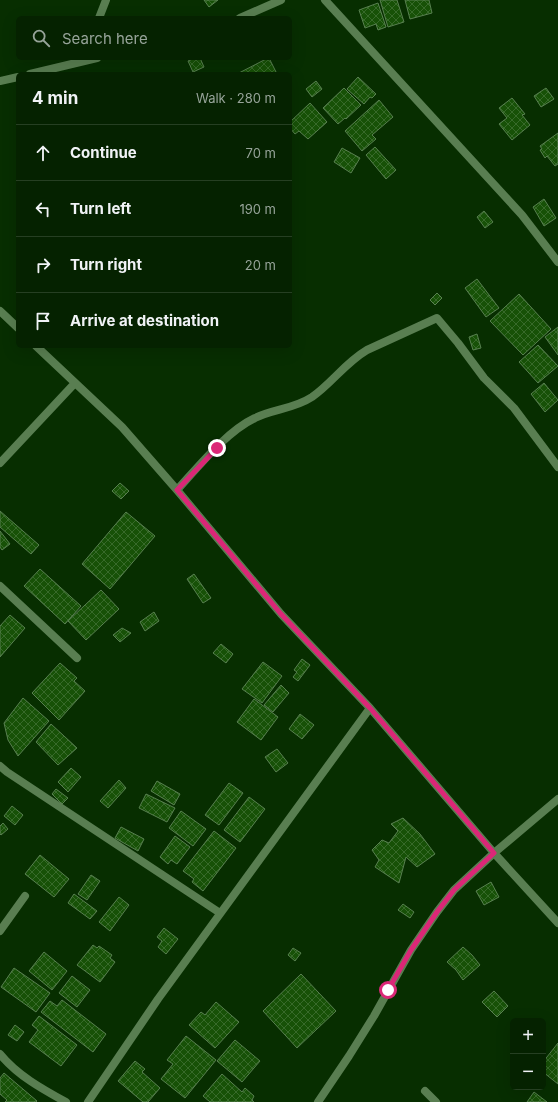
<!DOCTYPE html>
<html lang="en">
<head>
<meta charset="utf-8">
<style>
	:root { --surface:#052200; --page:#132f0f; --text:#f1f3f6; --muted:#97a499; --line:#263f22 }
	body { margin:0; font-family:Inter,sans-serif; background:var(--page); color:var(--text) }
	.controls { position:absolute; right:12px; bottom:12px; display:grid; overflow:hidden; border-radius:6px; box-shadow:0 4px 16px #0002 }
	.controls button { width:36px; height:36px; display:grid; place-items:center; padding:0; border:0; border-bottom:1px solid var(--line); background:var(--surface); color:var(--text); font:20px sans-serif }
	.stop { position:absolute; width:12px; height:12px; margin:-9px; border:3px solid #db2777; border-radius:50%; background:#fff }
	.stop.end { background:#db2777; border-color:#fff; box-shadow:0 1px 4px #0008 }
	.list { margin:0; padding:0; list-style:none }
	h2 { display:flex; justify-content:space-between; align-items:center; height:52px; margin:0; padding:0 16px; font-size:17px }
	h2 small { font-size:13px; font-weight:400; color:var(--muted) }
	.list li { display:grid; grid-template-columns:26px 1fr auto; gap:12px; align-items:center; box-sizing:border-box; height:56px; padding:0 16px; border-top:1px solid var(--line) }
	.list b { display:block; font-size:15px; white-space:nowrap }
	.list em { font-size:13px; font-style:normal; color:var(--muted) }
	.icon { flex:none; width:22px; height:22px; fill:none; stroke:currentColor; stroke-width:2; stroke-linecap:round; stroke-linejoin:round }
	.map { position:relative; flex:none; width:558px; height:1102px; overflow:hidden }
	.search { position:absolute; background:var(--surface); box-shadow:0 4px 16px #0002; left:16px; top:16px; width:276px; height:44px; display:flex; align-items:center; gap:10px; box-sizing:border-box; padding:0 14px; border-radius:6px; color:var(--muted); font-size:15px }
	.panel { position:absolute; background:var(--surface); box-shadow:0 4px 16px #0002; left:16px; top:72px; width:276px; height:276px; border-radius:6px }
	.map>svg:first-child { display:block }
	.building { fill:url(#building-cross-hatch); stroke:#588050 }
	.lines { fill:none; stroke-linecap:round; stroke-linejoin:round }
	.street { stroke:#597e51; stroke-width:8 }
	.route { stroke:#db2777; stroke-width:5 }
</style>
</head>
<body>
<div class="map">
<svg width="558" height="1102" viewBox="0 0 558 1102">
	<defs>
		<pattern id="building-cross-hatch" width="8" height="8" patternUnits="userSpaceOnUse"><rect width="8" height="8" fill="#175107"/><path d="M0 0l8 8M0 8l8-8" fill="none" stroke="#376a2a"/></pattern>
	</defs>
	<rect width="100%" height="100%" fill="#072e00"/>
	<!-- building -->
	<path class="building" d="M204,0H218L209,7Z
		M380,0H397L404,22L388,27Z
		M405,0H429L432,13L410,19Z
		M378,3L386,27L378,30L376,24L365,28L359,10Z
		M195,58H200L204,67L193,72L188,61Z
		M269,58L277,74H237L268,58Z
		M358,77L376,94L372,98L370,97L364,104L347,89Z
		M316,81L322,89L312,97L306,89Z
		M344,88L361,105L346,119L345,118L338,124L323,108Z
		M546,88L554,99L541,107L534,96Z
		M512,98L525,114L522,115L530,125L512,140L499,124L507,118L499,108Z
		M379,100L393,117L372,135L376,139L362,151L345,131Z
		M310,103L327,122L308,139L299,131L295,134L290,128V122Z
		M558,133V164L555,166L547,156L545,158L540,150L542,149L540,146Z
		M375,147L396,170L386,179L366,155Z
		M342,148L360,158L351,173L334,162Z
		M544,199L556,218L544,226L533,207Z
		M484,211L493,222L485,228L477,217Z
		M477,279L499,308L486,317L465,288Z
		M437,293L442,298L435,305L430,300Z
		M519,294L551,329L523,355L490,321Z
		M558,327V355L545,337Z
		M477,334L481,348L473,350L469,337Z
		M538,345L558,366L538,383L519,362Z
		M544,383L558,400L545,412L531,394Z
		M120,483L129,491L121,499L112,491Z
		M0,511L39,545L31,554L0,527Z
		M126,512L155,536L110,589L82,564Z
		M0,531L10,544L2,550L0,547Z
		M40,569L81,606L65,624L24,586Z
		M194,574L211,598L203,603L187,579Z
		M101,590L119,609L86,640L68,621Z
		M154,612L159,621L145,631L140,622Z
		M10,615L25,628L0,657V626Z
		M122,628L131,633L120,642L113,635Z
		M221,644L233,654L226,663L213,653Z
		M302,659L310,665L298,681L293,677L297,672L294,670Z
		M263,662L282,676L262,703L242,689Z
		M60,663L77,678L74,681L85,691L59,720L32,693Z
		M281,685L289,693L273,712L264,705Z
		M23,698L49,721L18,756L8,740L4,723Z
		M254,699L278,717L261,740L237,722Z
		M300,714L314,725L302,739L289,729Z
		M51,724L77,748L58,765L36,742Z
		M277,749L288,763L276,772L265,757Z
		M71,768L81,777L68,792L58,782Z
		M119,780L126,788L108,808L100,801Z
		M157,781L180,794L174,805L151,791Z
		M229,783L243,793L219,825L205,815Z
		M56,789L68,798L62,804L52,794Z
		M146,794L175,808L167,822L139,808Z
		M249,797L265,809L240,842L224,830Z
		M12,806L23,815L15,825L4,816Z
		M181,811L206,829L193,846L169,828Z
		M403,818L420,834L435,854L417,867L406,857L399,883L375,867L379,860L372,850L382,840L389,843L398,831L391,824Z
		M3,823L8,829L1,835L0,834V826Z
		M121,827L144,839L138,851L115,838Z
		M214,831L236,848L203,891L192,882L194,879L183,871Z
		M175,836L190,847L177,864L171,860L168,864L160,857Z
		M40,855L69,879L54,897L25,874Z
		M91,875L100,881L87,900L78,894Z
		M491,882L499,897L484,905L476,891Z
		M74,894L97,911L90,919L68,903Z
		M119,897L129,905L110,931L99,922Z
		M403,904L414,912L410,918L398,910Z
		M164,928L178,939L166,954L158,947L162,941L157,937Z
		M93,945L97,948L99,946L112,955L110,958L115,962L100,982L77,965Z
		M463,947L472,955L480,965L463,980L456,970L447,962Z
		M293,948L301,953L295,961L288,955Z
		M44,952L67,971L52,990L29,971Z
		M14,968L50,993L36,1012L1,987Z
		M301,974L336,1011L297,1048L263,1011Z
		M72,976L90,990L77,1007L59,993Z
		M494,991L508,1006L497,1017L482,1002Z
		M62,1000L106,1034L93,1052L41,1012L50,1001L57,1006Z
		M216,1002L239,1022L215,1048L189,1025L201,1012L205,1015Z
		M39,1016L77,1045L61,1066L29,1042L38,1030L32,1025Z
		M15,1025L24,1032L17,1041L8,1035Z
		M186,1036L216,1060L185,1098L161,1079L173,1064L167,1060Z
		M235,1040L260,1061L242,1082L217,1061Z
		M558,1043V1084L543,1072V1062Z
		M135,1061L145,1069L142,1072L160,1088L148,1102H143L118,1081Z
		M4,1073L37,1101L36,1102H5L7,1100L0,1094V1078Z
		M222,1074L242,1092L245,1088L254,1096L252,1100L254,1102H210L203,1096Z
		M534,1092L547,1102H527Z"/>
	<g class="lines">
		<!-- street -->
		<path class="street" d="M325,0L522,215L558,262
			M99,18L106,0
			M240,18L281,0
			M30,74L97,58
			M0,81L18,77
			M0,311L18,328
			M36,346L122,427L177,490L281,614L370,708L494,853L558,923
			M0,463L75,383
			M177,490C198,467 227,431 255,418C273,409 294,409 312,397C332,383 345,363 367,350L437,318L458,343L484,378L514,408L558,467
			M0,586L77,658
			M0,766L7,772L220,913
			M0,931L25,896
			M0,1054C17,1075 42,1089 66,1102
			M425,1091L436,1102
			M88,1102L158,999L370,708
			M318,1102L349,1056L374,1016L411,950L437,912L454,890L494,853L558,799"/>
	</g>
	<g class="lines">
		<!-- route -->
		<path class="route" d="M217,448L177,490L281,614L370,708L494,853L454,890L437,912L411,950L388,990"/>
	</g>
</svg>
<div class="controls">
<button>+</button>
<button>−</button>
</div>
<div class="stop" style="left:388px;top:990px"></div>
<div class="stop end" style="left:217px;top:448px"></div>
<div class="search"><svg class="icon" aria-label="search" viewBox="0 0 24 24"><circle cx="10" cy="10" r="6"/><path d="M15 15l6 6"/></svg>Search here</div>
<section class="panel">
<h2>4 min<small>Walk · 280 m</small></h2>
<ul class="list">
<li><svg class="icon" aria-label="ahead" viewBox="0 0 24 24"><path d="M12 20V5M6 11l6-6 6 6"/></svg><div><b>Continue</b></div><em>70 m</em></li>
<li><svg class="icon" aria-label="left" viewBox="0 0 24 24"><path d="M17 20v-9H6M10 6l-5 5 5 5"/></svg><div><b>Turn left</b></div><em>190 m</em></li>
<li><svg class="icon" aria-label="right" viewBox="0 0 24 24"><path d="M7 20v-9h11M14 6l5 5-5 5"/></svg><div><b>Turn right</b></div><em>20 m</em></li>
<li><svg class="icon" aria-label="arrive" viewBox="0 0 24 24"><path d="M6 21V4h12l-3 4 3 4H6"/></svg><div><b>Arrive at destination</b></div></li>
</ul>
</section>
</div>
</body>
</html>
